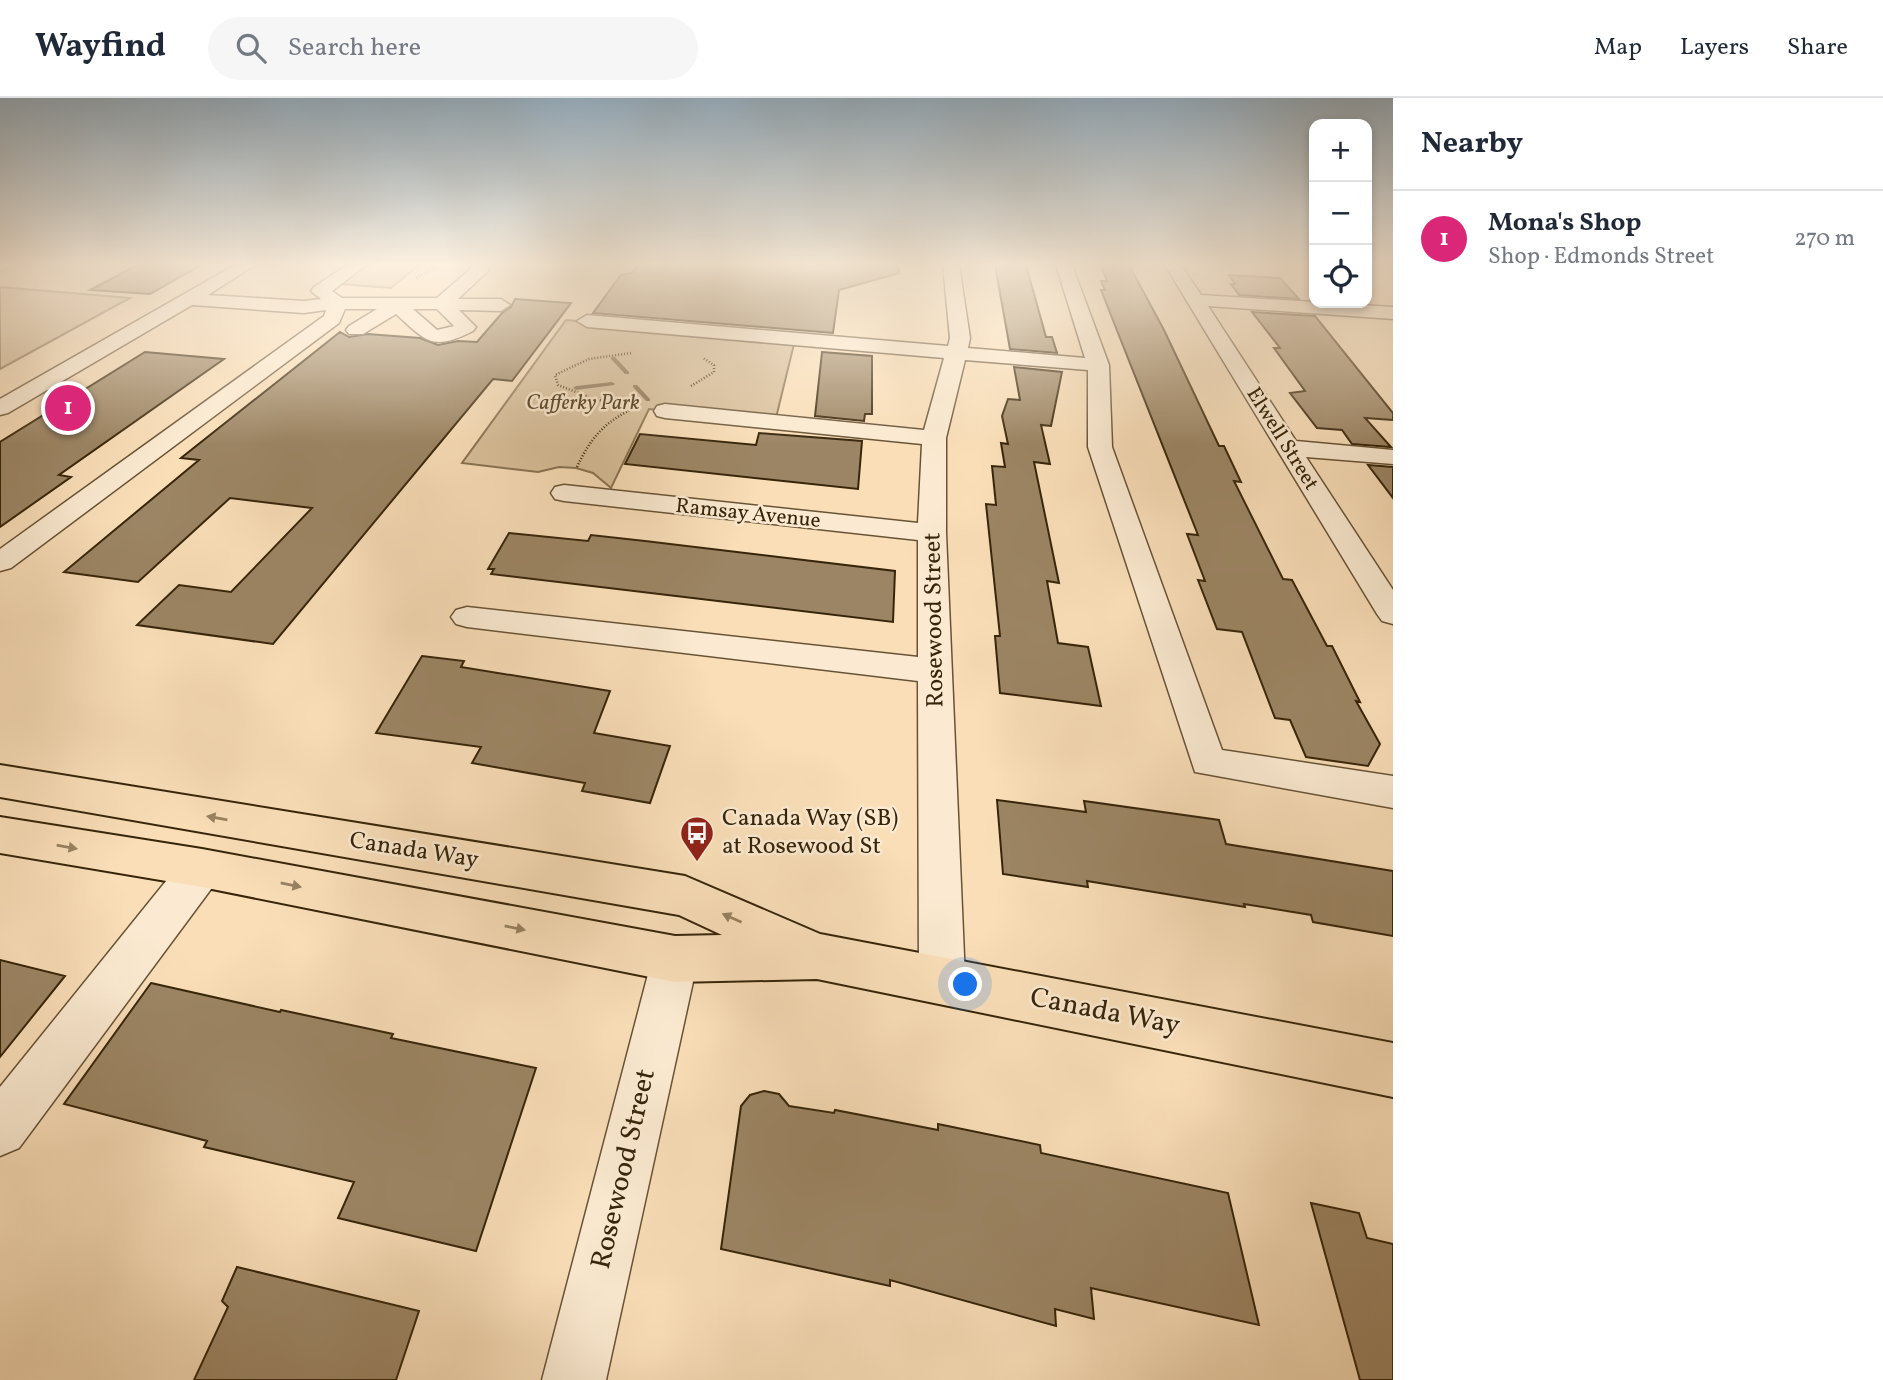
<!DOCTYPE html>
<html lang="en">
<head>
<meta charset="utf-8">
<style>
	:root { --surface:#fff; --page:#f6f6f7; --text:#1f2937; --muted:#747a83; --line:#e0e1e3; --accent:#db2777 }
	body { margin:0; font-family:Vollkorn,serif; background:var(--page); color:var(--text) }
	.controls { position:absolute; right:21px; top:21px; display:grid; overflow:hidden; border-radius:14px; box-shadow:0 4px 10px #0003 }
	.controls button { width:63px; height:63px; display:grid; place-items:center; padding:0; border:0; border-bottom:2px solid var(--line); background:var(--surface); color:var(--text); font:35px sans-serif }
	.you { position:absolute; left:966px; top:887px; width:24px; height:24px; margin:-18px; border:5px solid #fff; border-radius:50%; background:#1a73e8; box-shadow:0 0 0 10px #1a73e833 }
	.badge { display:grid; place-items:center; width:46px; height:46px; border-radius:50%; background:var(--accent); color:#fff; font-size:23px; font-weight:700 }
	.pin { position:absolute; translate:-50% -50%; border:4px solid #fff; box-shadow:0 2px 7px #0006 }
	.list { margin:0; padding:0; list-style:none }
	h2 { display:flex; justify-content:space-between; align-items:center; height:91px; margin:0; padding:0 28px; font-size:30px }
	h2 small { font-size:23px; font-weight:400; color:var(--muted) }
	.list li { display:grid; grid-template-columns:46px 1fr auto; gap:21px; align-items:center; box-sizing:border-box; height:98px; padding:0 28px; border-top:2px solid var(--line) }
	.list b { display:block; font-size:26px; white-space:nowrap }
	.list p { margin:0; font-size:23px; white-space:nowrap; color:var(--muted) }
	.list em { font-size:23px; font-style:normal; color:var(--muted) }
	.icon { flex:none; width:38px; height:38px; fill:none; stroke:currentColor; stroke-width:2; stroke-linecap:round; stroke-linejoin:round }
	.map { position:relative; flex:none; width:1393px; height:1282px; overflow:hidden }
	header { display:flex; align-items:center; gap:42px; box-sizing:border-box; height:98px; padding:0 35px; background:var(--surface); border-bottom:2px solid var(--line) }
	header strong { font-size:33px }
	nav { display:flex; gap:38px; margin-inline-start:auto; font-size:24px }
	.search { width:490px; height:63px; background:var(--page); display:flex; align-items:center; gap:18px; box-sizing:border-box; padding:0 24px; border-radius:38px; color:var(--muted); font-size:26px }
	main { display:flex }
	aside { flex:1; background:var(--surface) }
	.map>svg:first-child { display:block }
	.green { fill:#d8bf9a; stroke:#887252; stroke-width:2 }
	.lines { fill:none; stroke-linecap:round; stroke-linejoin:round }
	.stream { fill:#846e4f; fill-rule:evenodd }
	.building { fill:#9c8564; stroke:#37250a; stroke-width:2 }
	.minor-casing { stroke:#685336; stroke-width:3 }
	.major-casing { stroke:#37250a; stroke-width:4 }
	.path { stroke:#37250a; stroke-width:2.5; stroke-dasharray:1 2; stroke-linecap:butt }
	.minor { fill:#fbead1; fill-rule:evenodd }
	.major { fill:#f9deb8; fill-rule:evenodd }
	.oneway { fill:#988261 }
	.labels { text-anchor:middle; dominant-baseline:central; stroke-width:5; stroke-linejoin:round; paint-order:stroke }
	.far-park-label { font-size:21px; font-style:italic; fill:#5f4c2e; stroke:#fbead1 }
	.far-street-label { font-size:21px; fill:#37250a; stroke:#fbead1 }
	.street-label { font-size:24px; fill:#37250a; stroke:#fbead1 }
	.poi-label { font-size:24px; fill:#37250a; stroke:#fbead1; text-anchor:start }
	.near-street-label { font-size:28px; fill:#37250a; stroke:#fbead1 }
</style>
</head>
<body>
<header>
<strong>Wayfind</strong>
<div class="search"><svg class="icon" aria-label="search" viewBox="0 0 24 24"><circle cx="10" cy="10" r="6"/><path d="M15 15l6 6"/></svg>Search here</div>
<nav><a>Map</a><a>Layers</a><a>Share</a></nav>
</header>
<main>
<div class="map">
<svg width="1393" height="1282" viewBox="0 0 1393 1282">
	<rect width="100%" height="100%" fill="#f9deb8"/>
	<filter id="stains"><feTurbulence type="fractalNoise" baseFrequency=".00286" numOctaves="4"/><feColorMatrix values="0 0 0 0 .2 0 0 0 0 .09 0 0 0 0 .02 0 0 0 .5 -.17"/></filter>
	<radialGradient id="worn" r=".72"><stop offset=".6" stop-color="#630" stop-opacity="0"/><stop offset="1" stop-color="#630" stop-opacity=".3"/></radialGradient>
	<!-- green -->
	<path class="green" d="M367,167H419L391,190L340,186Z
		M0,189L130,200L0,271Z
		M566,222L795,242L775,324L649,311L611,390L593,375L576,370L559,369L538,374L462,365Z"/>
	<g class="lines">
		<!-- stream -->
		<path class="stream" d="M611,259H615L629,274V276H625L611,261Z
			M612,284L615,286L614,287L576,292L573,290L576,288Z
			M633,287H637L650,301V303H646L633,289Z"/>
	</g>
	<!-- building -->
	<path class="building" d="M137,167H201L150,196L90,192Z
		M638,167H898L899,175L839,192L833,235L593,215L621,177L632,175Z
		M995,167H1026L1046,239H1052L1057,255L1010,251Z
		M1101,167H1129L1164,232L1219,348H1224L1241,384L1234,383L1283,481L1292,482L1327,548H1332L1360,604L1356,603L1380,646L1368,668L1306,659L1290,622L1275,620L1242,534L1217,531L1198,482L1205,483L1187,436L1198,437L1101,192H1105L1101,183H1107Z
		M1229,177L1280,180L1299,201L1239,197L1231,186H1235Z
		M515,201L571,205L512,283L493,281L273,546L137,527L179,487L231,494L312,410L230,400L138,484L64,474L199,362L181,360L340,234L349,239L368,236L420,240L438,247L458,243L477,244L502,215L511,209Z
		M1252,214L1315,218L1393,315V322L1365,320L1391,349L1352,346L1342,332L1317,330L1290,295L1305,293L1274,250H1280Z
		M145,254L224,261L59,377L71,379L0,429V344Z
		M822,254L872,258V316H865L864,323L815,318Z
		M1014,269L1062,274L1051,328L1041,327L1050,366L1034,364L1059,485L1047,483L1058,545L1088,549L1101,608L1000,595L995,538H1000L986,406L996,407L992,368L1005,369L1001,345L1008,346L1002,318L1008,301L1020,302Z
		M759,335L862,343L858,391L625,366L640,336L756,347Z
		M1368,367L1393,369V400Z
		M509,435L588,443L591,437L645,443L895,473L893,524L491,476L494,471H488Z
		M422,558L464,563L461,569L610,593L594,635L670,648L650,705L582,693L585,685L472,665L481,649L376,635Z
		M997,702L1086,714L1084,703L1219,722L1226,746L1393,773V838L1313,824L1311,817L1244,806L1245,809L1087,783L1088,789L1003,776Z
		M0,862L65,878L0,959Z
		M151,885L280,914L281,912L393,936L391,940L536,970L476,1153L338,1120L354,1084L204,1049L207,1043L64,1006Z
		M764,993L779,996L789,1008L834,1015L835,1012L938,1032V1026L1040,1047L1041,1055L1228,1095L1259,1227L1091,1190L1094,1221L1055,1211L1056,1228L890,1182V1188L721,1151L741,1008L750,997Z
		M1311,1105L1359,1115L1367,1140L1393,1146V1282H1360Z
		M237,1169L419,1213L396,1282H194L228,1209L222,1203Z"/>
	<g class="lines">
		<!-- minor casing -->
		<g class="minor-casing">
			<path id="minor" d="M235,167H255L208,197L304,203L321,201L311,193L314,189L347,167H366L332,193L342,200H437L475,167H489L488,173L458,201H501L510,207L501,213L459,212L476,229L473,233C432,254 426,243 396,216L363,236H349L346,232L349,228L377,211H345L339,225L11,470L0,473V451L324,218L326,212L304,215L192,207L8,315L0,317V301ZM413,211H437L454,228L437,232Z
				M943,167H959L970,240L968,250L1085,260L1056,167H1072L1109,267L1112,349L1222,652L1393,678V710L1195,674L1088,349V272L965,262L946,340V435L965,881L959,897L942,904L925,897L919,881L918,583L467,529L456,526L451,519L456,512L467,509L918,559V442L564,403L555,401L551,395L555,389L564,387L918,425L922,346L665,320L657,318L654,313L657,308L665,306L924,332L944,260L587,229L577,223L587,217L948,248L950,240Z
				M1165,167H1181L1201,197L1393,209V221L1208,208L1296,343L1393,352V366L1306,359L1393,492V526L1382,523L1377,516Z
				M202,752L217,757L223,770L217,783L19,1050L0,1058V989L187,757Z
				M675,839L691,846L698,861L606,1282H542L652,861L659,846Z"/>
		</g>
		<!-- major casing -->
		<g class="major-casing">
			<path id="major" d="M0,667L685,778L820,836L1393,945V999L817,881L675,884L202,789L0,755V719L202,751L675,838L722,837L679,817L0,699Z"/>
		</g>
		<!-- path -->
		<path class="path" d="M0,174L7,171
			M416,180L439,167
			M631,255L589,261L555,277L558,287L594,301L633,309
			M691,288L714,274V267L703,260
			M577,369C591,339 606,322 637,309"/>
		<!-- minor -->
		<use href="#minor" class="minor"/>
		<!-- major -->
		<use href="#major" class="major"/>
	</g>
	<!-- one-way arrows -->
	<defs><path id="oneway-solid" d="M-6-.8H1V-3.2L6.5 0L1 3.2V.8H-6Z" transform="scale(1.75)"/></defs>
	<g class="oneway">
		<use href="#oneway-solid" transform="translate(217 720) rotate(-170)"/>
		<use href="#oneway-solid" transform="translate(67 749) rotate(10)"/>
		<use href="#oneway-solid" transform="translate(291 787) rotate(11)"/>
		<use href="#oneway-solid" transform="translate(732 820) rotate(-156)"/>
		<use href="#oneway-solid" transform="translate(515 830) rotate(11)"/>
	</g>
	<!-- sky -->
	<linearGradient id="sky" x2="0" y2="1"><stop stop-color="#94acbd"/><stop offset="0.48" stop-color="#fcf0df"/><stop offset="1" stop-color="#fcf0df" stop-opacity="0"/></linearGradient>
	<rect width="1393" height="346" fill="url(#sky)"/>
	<!-- icons -->
	<defs>
		<g id="bus-pin" transform="scale(1.75)"><path d="M0 17L-7.5 6A9.5 9.5 0 1 1 7.5 6Z" fill="#8f2418" stroke="#fbead1"/><path d="M-5-6H5V4H4V6H2V4H-2V6H-4V4H-5ZM-3.5-4V0h7V-4ZM-3.5 1.2v1.5H-2V1.2ZM2 1.2v1.5H3.5V1.2Z" fill="#fff"/></g>
	</defs>
	<g fill-rule="evenodd">
		<use href="#bus-pin" x="697" y="735"/>
	</g>
	<g class="labels">
		<!-- far-park labels -->
		<g class="far-park-label">
			<text x="583" y="305">Cafferky Park</text>
		</g>
		<!-- far-street labels -->
		<g class="far-street-label">
			<text transform="translate(1282 341) rotate(58)">Elwell Street</text>
			<text transform="translate(748 416) rotate(6)">Ramsay Avenue</text>
		</g>
		<!-- street labels -->
		<g class="street-label">
			<text transform="translate(935 522) rotate(-91)">Rosewood Street</text>
			<text transform="translate(414 753) rotate(9)">Canada Way</text>
		</g>
		<!-- poi labels -->
		<g class="poi-label">
			<text x="722" y="721">Canada Way (SB)<tspan x="722" dy="28">at Rosewood St</tspan></text>
		</g>
		<!-- near-street labels -->
		<g class="near-street-label">
			<text transform="translate(1105 914) rotate(11)">Canada Way</text>
			<text transform="translate(624 1071) rotate(-77)">Rosewood Street</text>
		</g>
	</g>
	<rect width="100%" height="100%" filter="url(#stains)"/>
	<rect width="100%" height="100%" fill="url(#worn)"/>
</svg>
<div class="controls">
<button>+</button>
<button>−</button>
<button><svg class="icon" aria-label="locate" viewBox="0 0 24 24"><circle cx="12" cy="12" r="6"/><path d="M12 2v4M12 18v4M2 12h4M18 12h4"/></svg></button>
</div>
<div class="you"></div>
<div class="pin badge" style="left:68px;top:310px">1</div>
</div>
<aside>
<h2>Nearby<small></small></h2>
<ul class="list">
<li><span class="badge">1</span><div><b>Mona's Shop</b><p>Shop · Edmonds Street</p></div><em>270 m</em></li>
</ul>
</aside>
</main>
</body>
</html>
